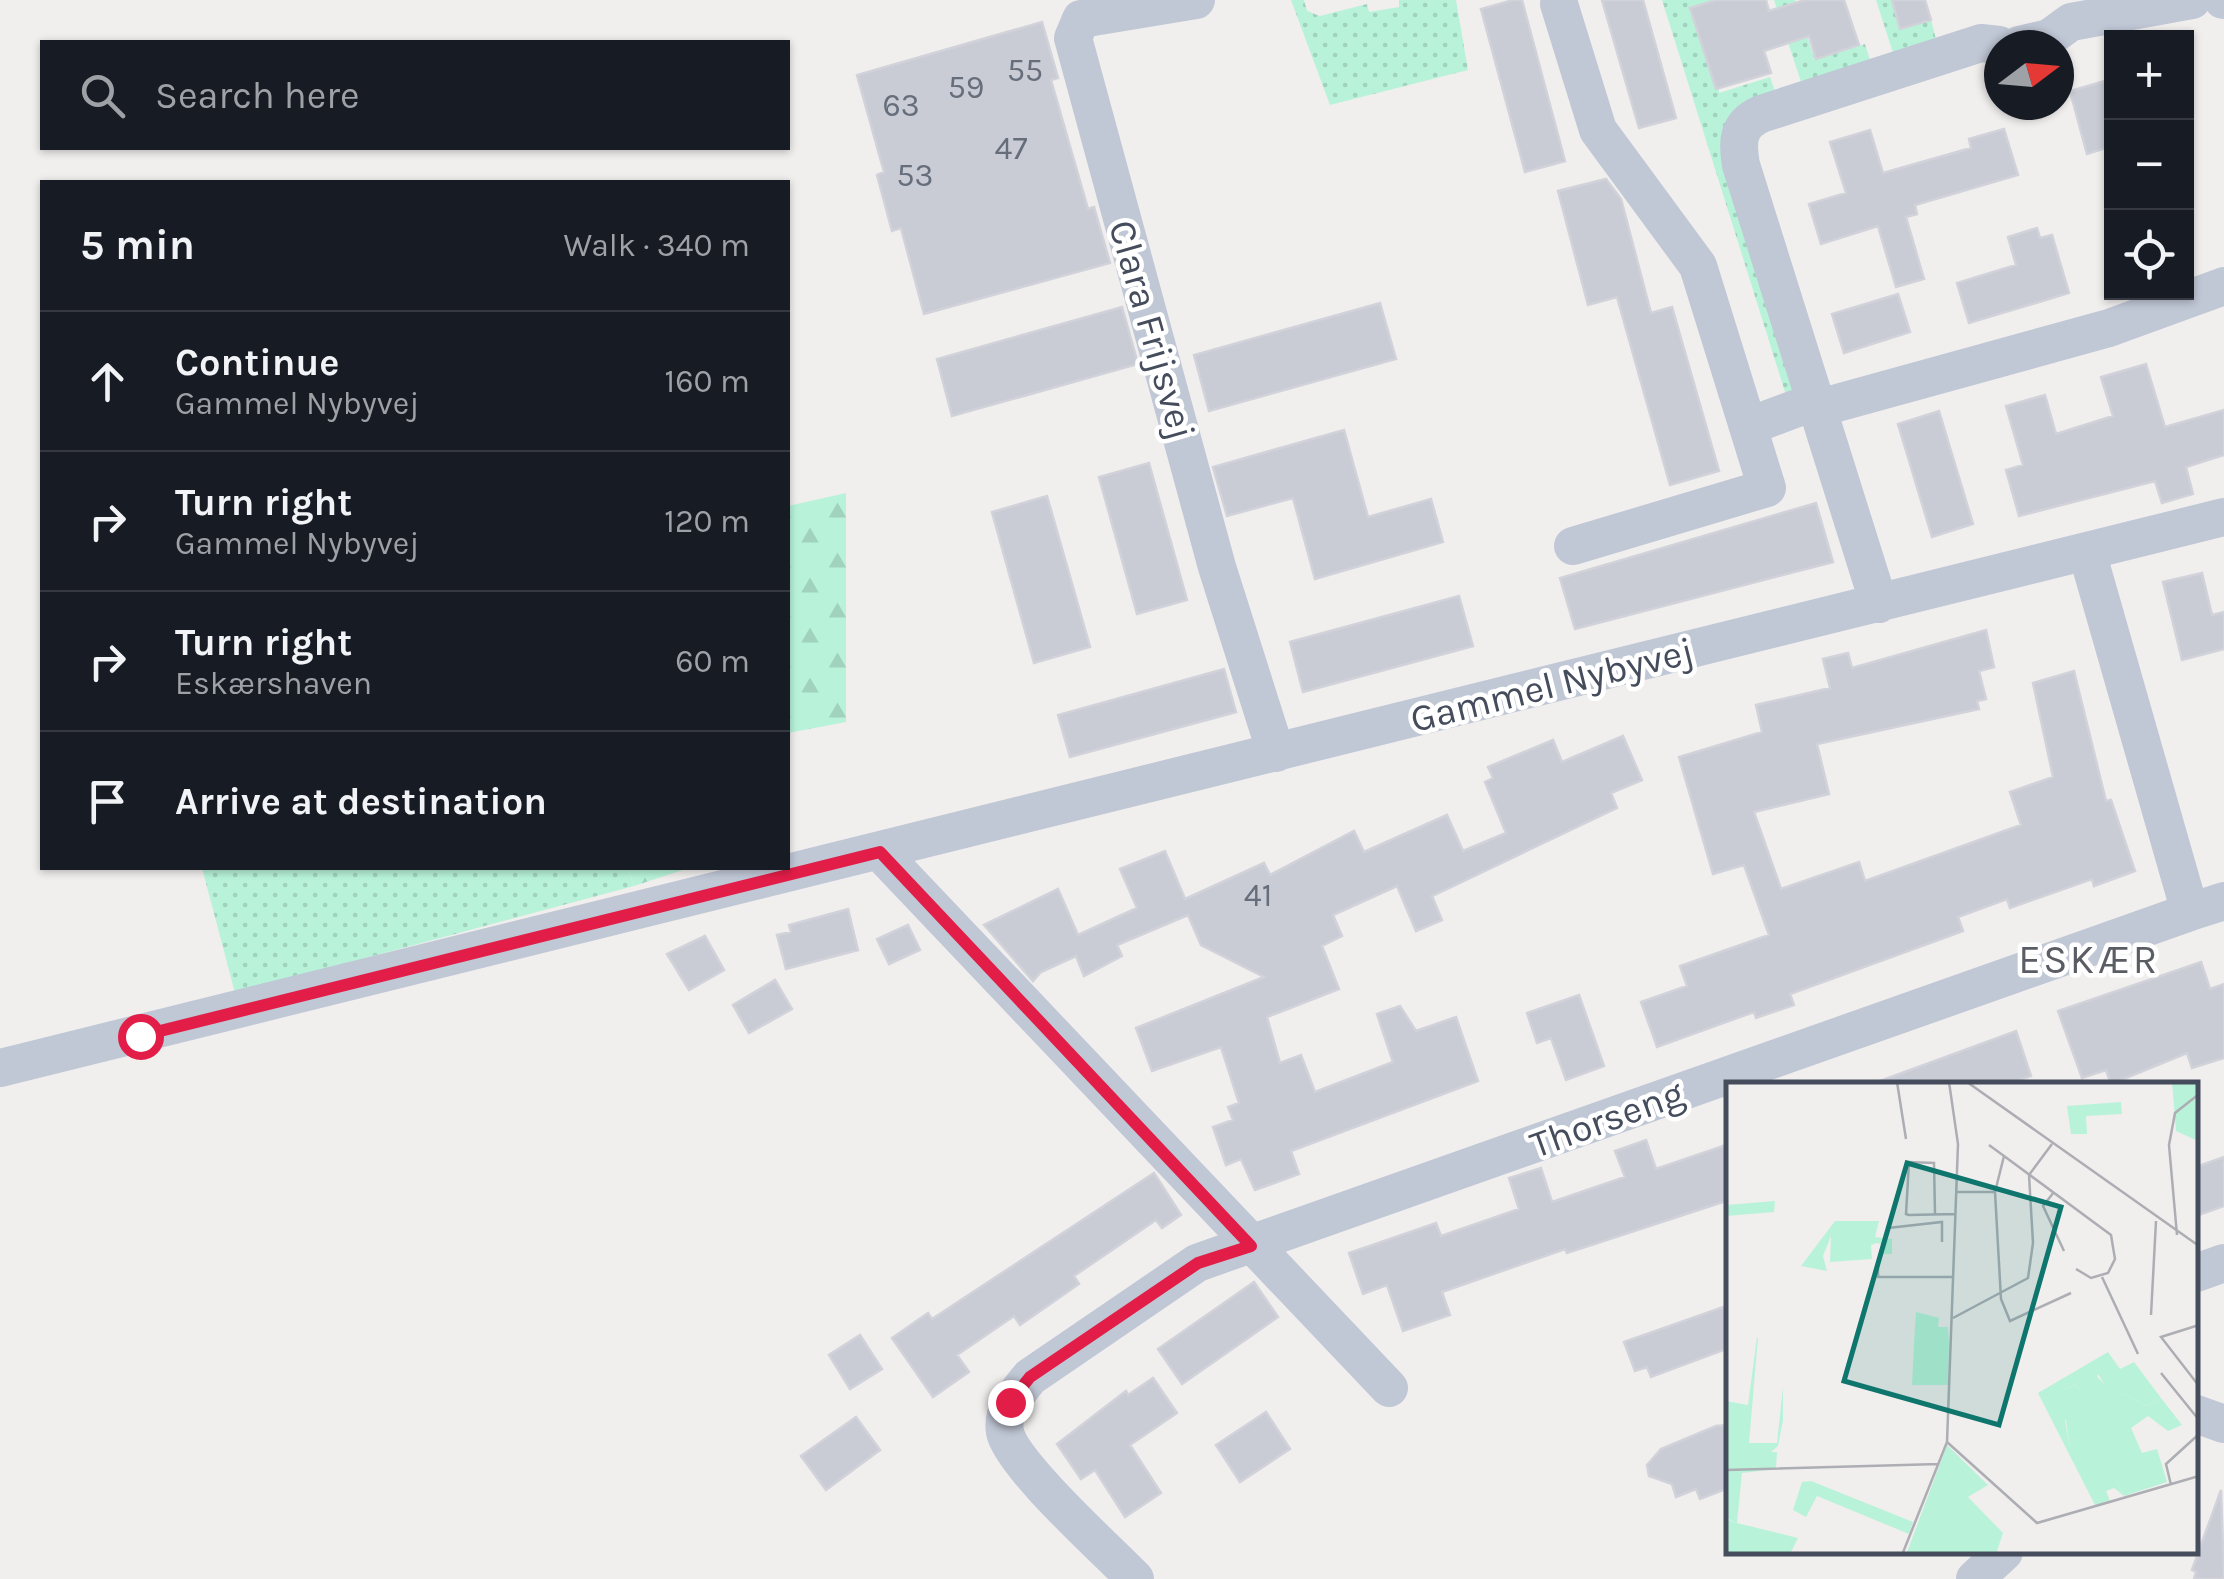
<!DOCTYPE html>
<html lang="en">
<head>
<meta charset="utf-8">
<style>
	:root { --surface:#171b24; --page:#242831; --text:#f1f3f6; --muted:#9ea1a6; --line:#363941 }
	body { margin:0; font-family:Karla,sans-serif; background:var(--page); color:var(--text) }
	.controls { position:absolute; right:30px; top:30px; display:grid; overflow:hidden; border-radius:0px; box-shadow:0 2px 8px #0004 }
	.controls button { width:90px; height:90px; display:grid; place-items:center; padding:0; border:0; border-bottom:2px solid var(--line); background:var(--surface); color:var(--text); font:50px sans-serif }
	.compass { position:absolute; left:1984px; top:30px; width:90px; height:90px; border-radius:50%; background:var(--surface); box-shadow:0 2px 8px #0004; rotate:74deg }
	.stop { position:absolute; width:30px; height:30px; margin:-22px; border:8px solid #e11d48; border-radius:50%; background:#fff }
	.stop.end { background:#e11d48; border-color:#fff; box-shadow:0 2px 10px #0008 }
	.list { margin:0; padding:0; list-style:none }
	h2 { display:flex; justify-content:space-between; align-items:center; height:130px; margin:0; padding:0 40px; font-size:42px }
	h2 small { font-size:32px; font-weight:400; color:var(--muted) }
	.list li { display:grid; grid-template-columns:65px 1fr auto; gap:30px; align-items:center; box-sizing:border-box; height:140px; padding:0 40px; border-top:2px solid var(--line) }
	.list b { display:block; font-size:38px; white-space:nowrap }
	.list p { margin:0; font-size:32px; white-space:nowrap; color:var(--muted) }
	.list em { font-size:32px; font-style:normal; color:var(--muted) }
	.icon { flex:none; width:55px; height:55px; fill:none; stroke:currentColor; stroke-width:2; stroke-linecap:round; stroke-linejoin:round }
	.map { position:relative; flex:none; width:2224px; height:1579px; overflow:hidden }
	.search { position:absolute; background:var(--surface); box-shadow:0 2px 8px #0004; left:40px; top:40px; width:750px; height:110px; display:flex; align-items:center; gap:25px; box-sizing:border-box; padding:0 35px; border-radius:0px; color:var(--muted); font-size:38px }
	.panel { position:absolute; background:var(--surface); box-shadow:0 2px 8px #0004; left:40px; top:180px; width:750px; height:690px; border-radius:0px }
	.map>svg:first-child { display:block }
	.green { fill:url(#green-dots) }
	.forest { fill:url(#forest-firs) }
	.building { fill:#c9ccd4; stroke:#d1d2da; stroke-width:2.5 }
	.lines { fill:none; stroke-linecap:round; stroke-linejoin:round }
	.minor { stroke:#c0c7d5; stroke-width:38 }
	.route { stroke:#e11d48; stroke-width:12 }
	.labels { text-anchor:middle; dominant-baseline:central; stroke-width:9; stroke-linejoin:round; paint-order:stroke }
	.number-label { font-size:32px; fill:#666d7b }
	.street-label { font-size:38px; fill:#454d5d; stroke:#fff }
	.neighbourhood-label { font-size:40px; letter-spacing:2.5px; fill:#5a5d64; stroke:#fff }
	.inset-road { fill:none; stroke:#acaeb4; stroke-width:2.5 }
	.view { fill:#0f766e; fill-opacity:0.15; stroke:#0f766e; stroke-width:5 }
	.inset-edge { fill:none; stroke:#454d5d; stroke-width:5 }
</style>
</head>
<body>
<div class="map">
<svg width="2224" height="1579" viewBox="0 0 2224 1579">
	<defs>
		<pattern id="green-dots" width="8" height="8" patternUnits="userSpaceOnUse" patternTransform="scale(2.5)"><rect width="8" height="8" fill="#b8f3d9"/><path d="M2 2h.1M6 6h.1" fill="none" stroke="#a0d2bd" stroke-width="1.8" stroke-linecap="round"/></pattern>
		<pattern id="forest-firs" width="22" height="20" patternUnits="userSpaceOnUse" patternTransform="scale(2.5)"><rect width="22" height="20" fill="#b8f3d9"/><path d="M5 1l3.5 6h-7zM16 11l3.5 6h-7z" fill="#a0d2bd"/></pattern>
	</defs>
	<rect width="100%" height="100%" fill="#f1eeee"/>
	<!-- green -->
	<path class="green" d="M1291,0H1304L1307,11L1320,16L1367,4L1369,12L1399,7V0H1456L1468,70L1330,105Z
		M1662,0H1716L1719,93L1770,77L1776,94L1742,108L1795,389L1786,395Z
		M1774,0H1795L1815,60L1865,44L1871,63L1802,85Z
		M1876,0H1892L1915,25L1931,20L1937,43L1894,56Z
		M202,868H628L634,886L235,993Z"/>
	<!-- forest -->
	<path class="forest" d="M846,493V722L788,733V506Z
		M628,868H689L634,886Z"/>
	<!-- building -->
	<path class="building" d="M1513,0H1522L1565,161L1525,172L1481,9Z
		M1602,0H1643L1676,118L1639,128Z
		M1716,0H1766L1769,11L1805,0H1844L1859,45L1816,59L1809,36L1764,51L1771,73L1716,89L1690,8Z
		M1892,0H1925L1931,20L1900,29Z
		M1042,22L1058,78L1051,80L1088,209L1094,207L1110,263L924,314L901,228L892,231L877,175L884,172L857,75Z
		M2112,79V146L2087,154L2070,91Z
		M2004,129L2018,175L1915,205L1917,214L1906,217L1924,279L1896,287L1878,226L1821,244L1809,204L1846,193L1830,142L1870,130L1883,173L1971,148L1969,139Z
		M1606,179L1621,199L1651,313L1672,307L1719,471L1670,485L1617,297L1588,305L1558,191Z
		M2037,228L2040,238L2052,235L2069,293L1969,323L1957,283L2016,265L2008,237Z
		M1898,294L1910,332L1844,353L1832,314Z
		M1380,303L1396,359L1209,411L1194,355Z
		M1122,307L1138,364L952,416L937,359Z
		M2146,364L2165,427L2224,410V455L2186,467L2193,494L2162,503L2155,481L2019,516L2006,470L2023,465L2006,406L2045,395L2056,434L2113,416L2101,377Z
		M1939,411L1973,524L1932,537L1898,424Z
		M1344,430L1368,517L1431,499L1443,542L1315,579L1293,498L1227,516L1213,467Z
		M1149,463L1187,600L1137,614L1099,477Z
		M1047,496L1090,647L1034,663L992,512Z
		M1816,503L1833,562L1575,629L1560,578Z
		M2202,573L2212,615L2224,612V649L2182,660L2163,582Z
		M1459,596L1473,646L1303,692L1290,642Z
		M1986,630L1994,667L1979,671L1986,699L1977,701L1979,709L1817,744L1829,794L1754,812L1781,889L1859,862L1865,881L2021,825L2010,792L2053,777L2033,683L2074,671L2106,801L2111,800L2135,871L2094,886L2092,879L2010,908L2007,899L1958,917L1963,931L1790,994L1794,1005L1756,1018L1754,1012L1657,1047L1641,1002L1687,986L1680,966L1769,935L1744,865L1713,874L1679,757L1762,732L1756,705L1830,688L1823,659L1848,653L1852,668Z
		M1224,669L1236,712L1070,757L1058,715Z
		M1623,736L1642,780L1611,793L1617,808L1432,896L1442,920L1416,931L1397,886L1333,915L1342,936L1322,946L1339,989L1267,1017L1280,1063L1301,1055L1315,1092L1393,1062L1377,1014L1400,1006L1416,1031L1456,1017L1478,1081L1291,1151L1299,1174L1255,1190L1241,1159L1226,1165L1213,1127L1233,1120L1228,1107L1239,1103L1221,1047L1152,1071L1136,1028L1264,977L1201,945L1188,915L1117,945L1122,956L1084,976L1076,956L1041,972L1033,981L984,925L1058,889L1078,935L1137,908L1120,869L1165,851L1185,899L1264,863L1270,875L1354,831L1364,852L1447,815L1463,851L1506,833L1485,782L1493,778L1488,767L1553,740L1562,762Z
		M848,909L858,950L786,969L777,935L791,932L789,925Z
		M908,925L920,950L889,964L877,939Z
		M705,936L724,970L689,990L667,954Z
		M2201,962L2210,989L2224,984V1058L2192,1068L2187,1053L2111,1084L2106,1070L2082,1078L2058,1011Z
		M775,980L792,1009L749,1033L733,1005Z
		M1579,995L1604,1066L1566,1080L1551,1038L1537,1043L1527,1013Z
		M2016,1031L2031,1076L2007,1084H1872Z
		M1646,1140L1656,1169L1729,1144V1200L1567,1253L1565,1249L1442,1292L1450,1315L1403,1331L1387,1285L1363,1294L1349,1253L1436,1223L1441,1236L1519,1209L1509,1178L1541,1168L1552,1202L1625,1177L1615,1151Z
		M2224,1157V1206L2196,1216V1167Z
		M1154,1173L1181,1215L1162,1228L1156,1220L1074,1276L1079,1284L1020,1325L1014,1316L957,1355L969,1372L933,1397L892,1338L928,1313L932,1319Z
		M1254,1282L1278,1317L1182,1384L1158,1349Z
		M1729,1305V1348L1651,1377L1647,1367L1635,1371L1624,1342Z
		M860,1335L882,1369L850,1389L829,1355Z
		M1153,1378L1177,1413L1130,1445L1161,1493L1125,1517L1095,1470L1081,1479L1057,1444L1126,1391L1128,1395Z
		M1266,1412L1290,1449L1240,1482L1216,1445Z
		M856,1417L880,1450L826,1490L801,1456Z
		M1729,1425V1488L1700,1499L1696,1489L1676,1497L1672,1484L1649,1476L1647,1465L1661,1449L1716,1426Z
		M2221,1490L2224,1579H2194L2196,1572L2192,1570Z"/>
	<g class="lines">
		<!-- minor -->
		<path class="minor" d="M1196,0L1081,19L1073,38L1217,567L1276,753
			M2223,0H2224
			M1559,4L1598,130L1698,266L1767,488L1573,546
			M2019,45L2049,38L2071,22L2192,0
			M1819,408L2109,328L2224,286
			M1749,426L1816,401
			M1879,604L1741,165C1737,142 1737,125 1761,114L1981,43L1999,45
			M880,852L1389,1388
			M2190,912L2224,901
			M0,1068L2224,517
			M2196,1273L2224,1263
			M2196,1414L2224,1424
			M1135,1579C1108,1551 1012,1465 1005,1432C1001,1410 1018,1392 1030,1377L1197,1263L2190,912L2087,552
			M1975,1579L2004,1552"/>
	</g>
	<g class="lines">
		<!-- route -->
		<path class="route" d="M140,1036L880,852L1251,1246L1198,1263L1030,1377L1010,1402"/>
	</g>
	<g class="labels">
		<!-- number labels -->
		<g class="number-label">
			<text x="1025" y="70">55</text>
			<text x="966" y="87">59</text>
			<text x="901" y="105">63</text>
			<text x="1011" y="148">47</text>
			<text x="915" y="175">53</text>
			<text x="1258" y="895">41</text>
		</g>
		<!-- street labels -->
		<g class="street-label">
			<text transform="translate(1152 330) rotate(74)">Clara Frijsvej</text>
			<text transform="translate(1552 685) rotate(-14)">Gammel Nybyvej</text>
			<text transform="translate(1607 1119) rotate(-20)">Thorseng</text>
		</g>
		<!-- neighbourhood labels -->
		<g class="neighbourhood-label">
			<text x="2089" y="959">ESKÆR</text>
		</g>
	</g>
	<!-- overview -->
	<g transform="translate(1726 1082)">
		<rect width="472" height="472" fill="#f1eeee"/>
		<path d="M395,20L396,32L360,34L361,52H345L341,24ZM49,119L48,130L0,134V123ZM109,139H153L149,155L166,157V172H152L158,163L151,161L145,163L146,177L104,180L105,154L97,174L101,189L75,184ZM31,255L32,256L23,361H51L57,305V338L52,364L45,370H51L50,387L16,391L11,441L0,436V319L22,323ZM188,262H223L222,303H186ZM367,291L392,315L398,311L420,324L435,316L456,343L442,349L422,334L405,346L416,371L431,367L441,400L398,414L369,354L344,368L336,308L350,302L364,326ZM221,363L262,403L242,415L277,451L270,472L180,473ZM85,399L187,440L183,452L91,414L80,435L67,428L76,400Z" fill="#b8f3d9"/>
		<path d="M446,0H472V59L450,49ZM190,230L213,236L212,245H222L223,262H188ZM382,270L394,287L408,280L435,316L420,324L398,311L392,316L403,336L387,340L379,323L384,311L372,292L364,327L350,302L336,308L353,324L339,338L344,367L369,353L398,414L388,406L380,409L384,419L369,423L312,311ZM0,437L11,441L72,456L64,472H0Z" fill="#b8f3d9"/>
		<path class="inset-road" d="M171,0L180,57M241,0L473,164M263,63L278,74L269,110M278,74L385,153L389,177L382,191L365,196L350,187M231,110H269L275,217L284,239L345,211M328,110L317,124L338,169M209,132L208,81L183,80L180,132L183,133L230,132M162,146L216,140V160M451,153L443,63L449,31L473,12M152,178V195H228M376,195L412,272M425,233L430,139M227,236L302,196L307,161L303,93L326,62M473,243L435,255L473,304M435,291L473,338M221,360L311,441L473,394M0,388L213,382M445,403L440,382L473,352M176,473L221,360L232,62L223,0"/>
		<path class="view" d="M181,81L335,125L273,343L118,299Z"/>
		<rect width="472" height="472" class="inset-edge"/>
	</g>
</svg>
<div class="controls">
<button>+</button>
<button>−</button>
<button><svg class="icon" aria-label="locate" viewBox="0 0 24 24"><circle cx="12" cy="12" r="6"/><path d="M12 2v4M12 18v4M2 12h4M18 12h4"/></svg></button>
</div>
<svg class="compass" viewBox="-18 -18 36 36"><path d="M0-13l5 13h-10z" fill="#e53935"/><path d="M0 13l5-13h-10z" fill="#9ea1a6"/></svg>
<div class="stop" style="left:140px;top:1036px"></div>
<div class="stop end" style="left:1010px;top:1402px"></div>
<div class="search"><svg class="icon" aria-label="search" viewBox="0 0 24 24"><circle cx="10" cy="10" r="6"/><path d="M15 15l6 6"/></svg>Search here</div>
<section class="panel">
<h2>5 min<small>Walk · 340 m</small></h2>
<ul class="list">
<li><svg class="icon" aria-label="ahead" viewBox="0 0 24 24"><path d="M12 20V5M6 11l6-6 6 6"/></svg><div><b>Continue</b><p>Gammel Nybyvej</p></div><em>160 m</em></li>
<li><svg class="icon" aria-label="right" viewBox="0 0 24 24"><path d="M7 20v-9h11M14 6l5 5-5 5"/></svg><div><b>Turn right</b><p>Gammel Nybyvej</p></div><em>120 m</em></li>
<li><svg class="icon" aria-label="right" viewBox="0 0 24 24"><path d="M7 20v-9h11M14 6l5 5-5 5"/></svg><div><b>Turn right</b><p>Eskærshaven</p></div><em>60 m</em></li>
<li><svg class="icon" aria-label="arrive" viewBox="0 0 24 24"><path d="M6 21V4h12l-3 4 3 4H6"/></svg><div><b>Arrive at destination</b></div></li>
</ul>
</section>
</div>
</body>
</html>
